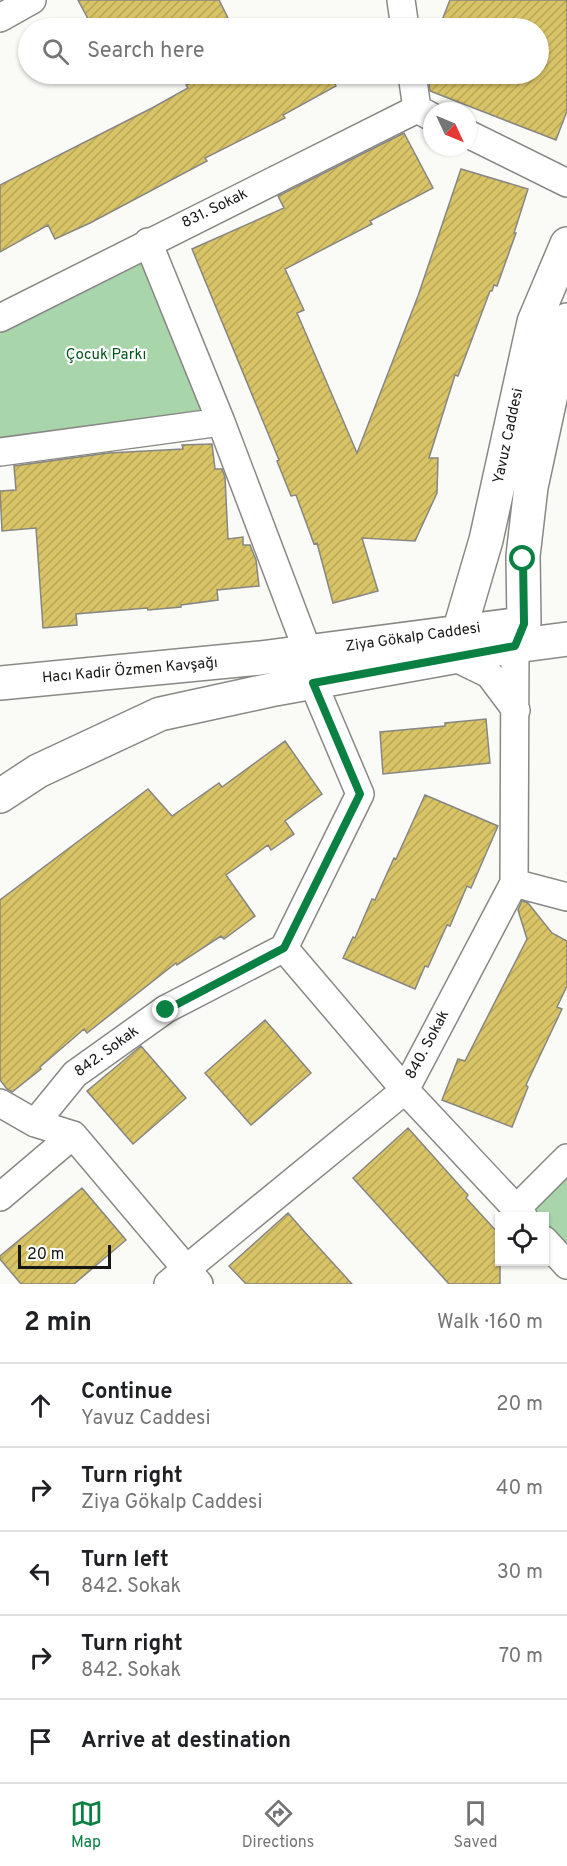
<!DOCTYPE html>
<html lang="en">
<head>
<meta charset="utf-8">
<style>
	:root { --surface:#fff; --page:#f2f2f2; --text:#202124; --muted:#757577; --line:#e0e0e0; --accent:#0b8043 }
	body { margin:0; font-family:Overpass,sans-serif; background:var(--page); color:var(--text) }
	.controls { position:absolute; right:18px; bottom:18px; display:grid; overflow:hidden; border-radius:0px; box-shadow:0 2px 4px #0004 }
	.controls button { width:54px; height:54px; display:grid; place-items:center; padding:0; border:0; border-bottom:2px solid var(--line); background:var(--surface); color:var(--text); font:30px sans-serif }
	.compass { position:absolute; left:423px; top:102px; width:54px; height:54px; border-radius:50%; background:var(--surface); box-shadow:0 2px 4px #0004; rotate:134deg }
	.scale { position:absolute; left:18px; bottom:15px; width:93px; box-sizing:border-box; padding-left:6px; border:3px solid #161614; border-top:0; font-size:16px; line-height:21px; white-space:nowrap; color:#161614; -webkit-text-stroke:4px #fff; paint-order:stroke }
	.stop { position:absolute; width:18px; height:18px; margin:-14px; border:4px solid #0b8043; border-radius:50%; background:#fff }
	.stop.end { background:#0b8043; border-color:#fff; box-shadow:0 2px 6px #0008 }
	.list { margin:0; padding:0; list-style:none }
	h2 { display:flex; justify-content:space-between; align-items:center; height:78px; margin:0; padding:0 24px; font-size:26px }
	h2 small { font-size:20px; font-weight:400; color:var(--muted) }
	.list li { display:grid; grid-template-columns:39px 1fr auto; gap:18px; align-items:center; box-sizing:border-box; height:84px; padding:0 24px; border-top:2px solid var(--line) }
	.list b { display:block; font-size:22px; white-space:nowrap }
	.list p { margin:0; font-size:20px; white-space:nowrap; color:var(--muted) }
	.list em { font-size:20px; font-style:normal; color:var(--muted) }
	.icon { flex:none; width:33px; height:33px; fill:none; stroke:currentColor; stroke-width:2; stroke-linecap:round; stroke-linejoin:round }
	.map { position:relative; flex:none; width:567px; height:1284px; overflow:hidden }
	.search { position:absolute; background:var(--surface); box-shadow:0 2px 4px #0004; left:18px; right:18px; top:18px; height:66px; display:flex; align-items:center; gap:15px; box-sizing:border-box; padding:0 21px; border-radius:33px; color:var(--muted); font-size:22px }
	.sheet { height:498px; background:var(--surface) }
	nav { display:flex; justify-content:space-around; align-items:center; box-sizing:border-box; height:84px; border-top:2px solid var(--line); background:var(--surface); font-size:16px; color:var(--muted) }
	nav a { display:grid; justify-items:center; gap:3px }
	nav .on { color:var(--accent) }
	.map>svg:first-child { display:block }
	.green { fill:#a8d5aa }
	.building { fill:url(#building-hatch); stroke:#878683; stroke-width:1.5 }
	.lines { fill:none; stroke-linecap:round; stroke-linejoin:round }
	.minor-casing { stroke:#888884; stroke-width:30 }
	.secondary-casing { stroke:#888884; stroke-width:36 }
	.minor { stroke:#fff; stroke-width:27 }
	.secondary { stroke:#fff; stroke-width:33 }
	.route { stroke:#0b8043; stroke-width:8 }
	.labels { text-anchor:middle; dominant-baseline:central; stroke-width:4.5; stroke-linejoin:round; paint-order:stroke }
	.street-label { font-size:15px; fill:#161614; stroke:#fff }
	.park-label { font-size:15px; fill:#04551a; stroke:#fff }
</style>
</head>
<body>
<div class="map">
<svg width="567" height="1284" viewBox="0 0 567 1284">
	<defs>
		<pattern id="building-hatch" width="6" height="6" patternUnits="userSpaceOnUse" patternTransform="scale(1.5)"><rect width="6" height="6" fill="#d8c367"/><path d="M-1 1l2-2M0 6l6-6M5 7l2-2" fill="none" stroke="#b9a758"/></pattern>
	</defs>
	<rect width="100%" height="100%" fill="#fafaf6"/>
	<!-- green -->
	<path class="green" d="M148,242L221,422L0,452V318Z
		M567,1168V1249L545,1225L544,1216H537L529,1207Z"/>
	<!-- building -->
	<path class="building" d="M78,0H219L233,28H93Z
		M450,0H567V111L556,140L430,91L428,74H538V28H439Z
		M209,74H330L336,86L283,115L285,118L205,158L207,161L90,223L55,239L48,225L0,252V185L152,108L188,88L186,85Z
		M404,133L433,188L370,221L372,224L285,269L304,310L297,313L357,453L418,296L461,169L528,189L514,233H516L497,286L494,285L492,291H490L458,376L455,375L429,458H438L437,493L415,541L362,538L378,591L333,603L317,543L314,544L296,495L291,496L277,461L279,460L192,249L284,208L278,196Z
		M212,444L215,469H222L225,477L228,539L243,537V545H250L256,560L259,586L217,590L218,600L181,605V607L148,610L147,608L76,614L77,625L43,628L36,528L2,531L0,491L16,490L14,466L108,453L183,449L182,445Z
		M486,719L490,763L383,774L380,732L445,726V723Z
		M285,741L322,794L285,821L294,834L271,850L268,845L226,875L255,916L224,939L221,936L177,965L176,963L87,1033L84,1029L40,1067L41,1069L12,1092L7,1089L0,1080V900L148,789L172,816L219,783L222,787Z
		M425,795L498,826L471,888L467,886L450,926L447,925L428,967L425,966L415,989L343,958L353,937L355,938L372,899L375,900L394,858L396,859Z
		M522,901L528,903L552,933L567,941V986L557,1007L562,1009L526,1085L528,1087L512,1127L442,1100L458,1059L465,1061L527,939L518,910Z
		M265,1020L311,1073L251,1125L205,1073Z
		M141,1046L186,1098L133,1144L87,1091Z
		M408,1128L468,1195L466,1198L500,1235V1284H449L353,1178Z
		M82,1188L126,1240L74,1284H21L0,1259V1256Z
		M288,1213L302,1229L352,1284H246L229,1266Z"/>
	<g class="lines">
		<!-- minor casing -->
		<g class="minor-casing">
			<path id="minor" d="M401,0L405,28
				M0,18L32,0
				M412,74L417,109
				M468,134L567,183
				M148,242L221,422L308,652
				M0,318L417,109L432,117
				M0,452L221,422
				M456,649L454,657L489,674L516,710
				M514,883L567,897
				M284,948L405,1090L523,1216
				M0,1103L35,1123L73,1135L199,1284
				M35,1123L75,1074L166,1009L284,948L360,794L313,683
				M0,1197L73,1135
				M516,1209L567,1158
				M544,1240L567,1265
				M168,1284L405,1090L514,883L515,646L522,627"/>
		</g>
		<!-- secondary casing -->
		<g class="secondary-casing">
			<path id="secondary" d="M524,623L523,556L531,487L567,320
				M459,632L486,540L534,322L567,244
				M0,683L260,658L514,625
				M0,796L38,771L160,714L275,689L508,647L567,639"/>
		</g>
		<!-- minor -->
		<use href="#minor" class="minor"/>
		<!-- secondary -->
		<use href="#secondary" class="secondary"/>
	</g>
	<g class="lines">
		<!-- route -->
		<path class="route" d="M166,1010L284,948L360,794L313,683L515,646L524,624L523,559"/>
	</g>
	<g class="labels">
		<!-- street labels -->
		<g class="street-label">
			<text transform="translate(215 209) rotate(-26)">831. Sokak</text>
			<text transform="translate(509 436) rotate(-78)">Yavuz Caddesi</text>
			<text transform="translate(413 638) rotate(-8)">Ziya Gökalp Caddesi</text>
			<text transform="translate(130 671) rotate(-5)">Hacı Kadir Özmen Kavşağı</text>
			<text transform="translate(428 1045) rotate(-62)">840. Sokak</text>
			<text transform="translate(107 1052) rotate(-36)">842. Sokak</text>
		</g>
		<!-- park labels -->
		<g class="park-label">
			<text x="106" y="355">Çocuk Parkı</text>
		</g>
	</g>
</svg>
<div class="controls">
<button><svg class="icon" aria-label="locate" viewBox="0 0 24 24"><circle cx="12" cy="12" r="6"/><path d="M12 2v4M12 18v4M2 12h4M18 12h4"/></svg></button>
</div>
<svg class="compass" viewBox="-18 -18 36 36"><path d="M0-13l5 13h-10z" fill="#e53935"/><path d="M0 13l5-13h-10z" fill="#757577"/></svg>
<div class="scale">20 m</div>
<div class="stop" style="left:523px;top:559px"></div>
<div class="stop end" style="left:166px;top:1010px"></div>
<div class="search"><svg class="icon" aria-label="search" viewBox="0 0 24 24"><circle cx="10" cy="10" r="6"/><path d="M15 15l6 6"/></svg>Search here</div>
</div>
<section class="sheet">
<h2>2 min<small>Walk · 160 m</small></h2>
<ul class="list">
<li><svg class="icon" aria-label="ahead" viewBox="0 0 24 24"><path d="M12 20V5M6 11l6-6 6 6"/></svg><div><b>Continue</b><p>Yavuz Caddesi</p></div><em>20 m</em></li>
<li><svg class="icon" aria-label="right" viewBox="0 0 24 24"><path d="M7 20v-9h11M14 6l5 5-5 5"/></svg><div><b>Turn right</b><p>Ziya Gökalp Caddesi</p></div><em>40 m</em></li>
<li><svg class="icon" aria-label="left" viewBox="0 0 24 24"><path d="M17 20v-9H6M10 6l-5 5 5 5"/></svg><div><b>Turn left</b><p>842. Sokak</p></div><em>30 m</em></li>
<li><svg class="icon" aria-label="right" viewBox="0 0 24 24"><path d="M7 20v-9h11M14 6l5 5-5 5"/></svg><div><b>Turn right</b><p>842. Sokak</p></div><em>70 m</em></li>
<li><svg class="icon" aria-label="arrive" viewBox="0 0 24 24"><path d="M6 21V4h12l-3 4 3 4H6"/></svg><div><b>Arrive at destination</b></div></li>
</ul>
</section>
<nav>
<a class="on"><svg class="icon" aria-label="map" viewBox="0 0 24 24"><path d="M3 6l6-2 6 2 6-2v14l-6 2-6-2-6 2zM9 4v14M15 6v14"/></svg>Map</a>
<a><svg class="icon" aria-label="directions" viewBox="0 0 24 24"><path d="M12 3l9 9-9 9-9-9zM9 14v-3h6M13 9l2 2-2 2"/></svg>Directions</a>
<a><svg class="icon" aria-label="saved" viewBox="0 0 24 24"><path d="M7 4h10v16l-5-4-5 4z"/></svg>Saved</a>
</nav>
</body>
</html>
